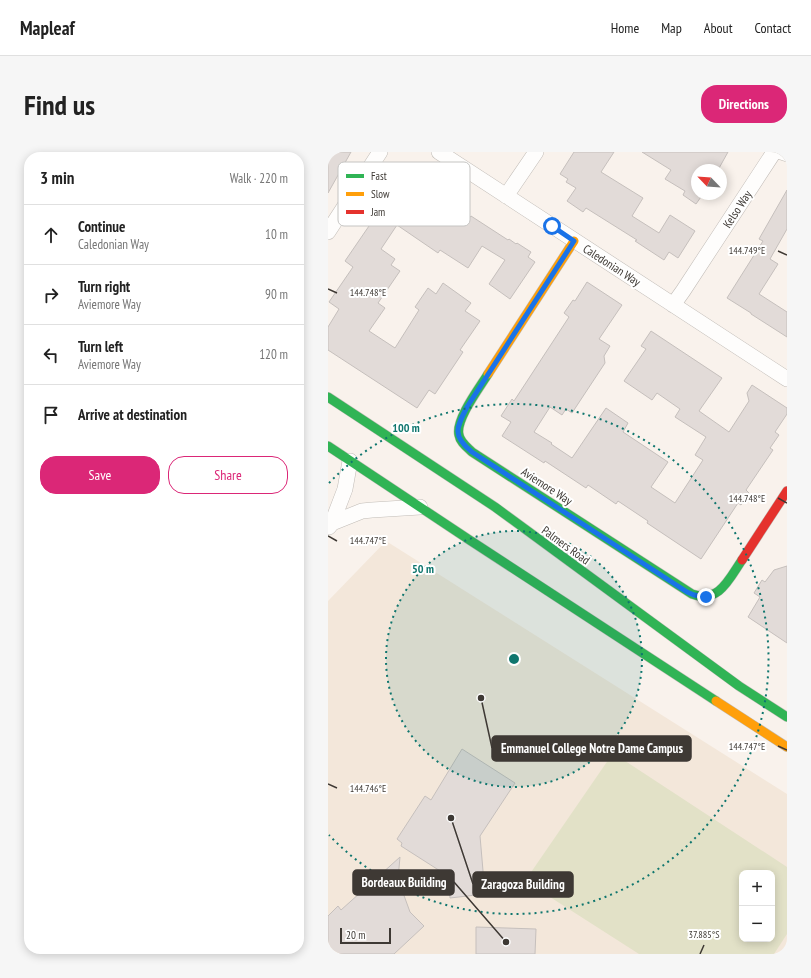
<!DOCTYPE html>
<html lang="en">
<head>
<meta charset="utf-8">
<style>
	:root { --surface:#fff; --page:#f6f6f6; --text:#222; --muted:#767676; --line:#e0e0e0; --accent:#db2777 }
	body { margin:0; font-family:"PT Sans Narrow",sans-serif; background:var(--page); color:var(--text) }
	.controls { position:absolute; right:12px; bottom:12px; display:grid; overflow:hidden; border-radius:8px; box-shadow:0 2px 10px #0003 }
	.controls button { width:36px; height:36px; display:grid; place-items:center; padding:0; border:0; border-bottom:1px solid var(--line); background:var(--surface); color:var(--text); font:20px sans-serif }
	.compass { position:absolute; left:363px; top:12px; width:36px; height:36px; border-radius:50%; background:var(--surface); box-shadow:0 2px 10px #0003; rotate:295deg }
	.scale { position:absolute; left:12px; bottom:10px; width:51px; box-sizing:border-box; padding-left:4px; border:2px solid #3e3934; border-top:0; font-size:11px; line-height:14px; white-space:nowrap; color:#3e3934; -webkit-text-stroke:3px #fff; paint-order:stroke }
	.stop { position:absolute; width:12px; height:12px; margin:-9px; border:3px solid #1a73e8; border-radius:50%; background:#fff }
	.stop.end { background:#1a73e8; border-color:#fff; box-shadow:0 1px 4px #0008 }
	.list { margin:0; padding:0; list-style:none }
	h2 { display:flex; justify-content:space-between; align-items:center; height:52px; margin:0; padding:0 16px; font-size:17px }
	h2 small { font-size:13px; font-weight:400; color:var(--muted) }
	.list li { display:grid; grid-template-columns:26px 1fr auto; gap:12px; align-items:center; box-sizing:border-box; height:60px; padding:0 16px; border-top:1px solid var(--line) }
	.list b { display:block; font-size:15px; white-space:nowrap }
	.list p { margin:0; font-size:13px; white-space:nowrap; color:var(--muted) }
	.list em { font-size:13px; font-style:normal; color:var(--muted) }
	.actions { display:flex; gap:8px; padding:12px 16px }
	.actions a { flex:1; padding:9px 0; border:1px solid var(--accent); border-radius:16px; text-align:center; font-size:14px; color:var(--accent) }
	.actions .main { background:var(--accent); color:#fff }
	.icon { flex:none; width:22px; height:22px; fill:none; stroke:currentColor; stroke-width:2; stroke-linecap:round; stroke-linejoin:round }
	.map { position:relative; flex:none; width:459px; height:802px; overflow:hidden; border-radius:16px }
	header { display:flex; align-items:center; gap:24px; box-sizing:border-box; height:56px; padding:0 20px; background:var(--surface); border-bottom:1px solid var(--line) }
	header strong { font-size:19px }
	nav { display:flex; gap:22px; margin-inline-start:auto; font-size:14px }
	.intro { display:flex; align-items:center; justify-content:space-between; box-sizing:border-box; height:96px; padding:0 24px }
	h1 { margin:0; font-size:28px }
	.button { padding:10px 18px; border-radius:16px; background:var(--accent); color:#fff; font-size:14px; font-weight:700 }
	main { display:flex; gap:24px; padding:0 24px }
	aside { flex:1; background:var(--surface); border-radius:16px; box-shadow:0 2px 10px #0003 }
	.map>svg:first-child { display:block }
	.built { fill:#f3e7da; fill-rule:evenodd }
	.green { fill:#e2e1c7; fill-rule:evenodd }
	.building { fill:#e2dbd8; stroke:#c5bfbc }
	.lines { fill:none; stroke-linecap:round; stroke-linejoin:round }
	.street-casing { stroke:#c1bcb7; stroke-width:16 }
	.fast-casing { stroke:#c1bcb7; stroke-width:10 }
	.slow-casing { stroke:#c1bcb7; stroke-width:10 }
	.jam-casing { stroke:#c1bcb7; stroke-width:10 }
	.street { stroke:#fefdfc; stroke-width:15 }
	.fast { stroke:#30b455; stroke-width:9 }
	.slow { stroke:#ff9f0a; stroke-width:9 }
	.jam { stroke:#e5322d; stroke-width:9 }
	.route { stroke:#1a73e8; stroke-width:5 }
	.ticks { fill:none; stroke:#3e3934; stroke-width:1.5 }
	.ring { fill:none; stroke:#0f766e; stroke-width:2; stroke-dasharray:2 4 }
	.labels { text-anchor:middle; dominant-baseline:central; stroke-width:4; stroke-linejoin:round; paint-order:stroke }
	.street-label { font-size:12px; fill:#3e3934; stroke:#fff }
	.key { fill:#fff; stroke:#c5c4c2; stroke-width:1 }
	.key-label { font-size:11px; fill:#3e3934 }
	.ticks-label { font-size:10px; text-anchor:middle; fill:#3e3934; stroke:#fff; stroke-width:4; stroke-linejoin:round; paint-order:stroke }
	.centre { fill:#0f766e; stroke:#fff; stroke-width:2 }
	.ring-label { font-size:12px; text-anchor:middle; font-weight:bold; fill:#0f766e; stroke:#fff; stroke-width:4; stroke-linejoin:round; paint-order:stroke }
	.leader { fill:none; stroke:#3e3934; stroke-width:1.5 }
	.callout-dot { fill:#3e3934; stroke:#fff; stroke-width:1.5 }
	.callout { fill:#3e3934; stroke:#3e3934; stroke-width:1.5 }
	.callout-label { font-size:13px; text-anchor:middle; font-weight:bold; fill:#fff }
</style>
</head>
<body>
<header>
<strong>Mapleaf</strong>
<nav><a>Home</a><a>Map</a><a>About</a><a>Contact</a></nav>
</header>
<div class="intro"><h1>Find us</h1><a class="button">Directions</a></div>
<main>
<aside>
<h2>3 min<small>Walk · 220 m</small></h2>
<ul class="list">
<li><svg class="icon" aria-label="ahead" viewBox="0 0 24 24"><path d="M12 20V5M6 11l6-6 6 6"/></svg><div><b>Continue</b><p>Caledonian Way</p></div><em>10 m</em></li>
<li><svg class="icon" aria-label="right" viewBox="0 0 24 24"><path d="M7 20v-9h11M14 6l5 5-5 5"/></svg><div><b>Turn right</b><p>Aviemore Way</p></div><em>90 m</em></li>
<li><svg class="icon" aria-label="left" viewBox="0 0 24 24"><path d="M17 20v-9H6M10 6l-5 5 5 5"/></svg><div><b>Turn left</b><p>Aviemore Way</p></div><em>120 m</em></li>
<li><svg class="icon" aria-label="arrive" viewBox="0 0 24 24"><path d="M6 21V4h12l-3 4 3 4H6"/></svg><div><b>Arrive at destination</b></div></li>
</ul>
<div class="actions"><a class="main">Save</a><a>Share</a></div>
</aside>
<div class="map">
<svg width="459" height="802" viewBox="0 0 459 802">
	<rect width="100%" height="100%" fill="#f9f2ec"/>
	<!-- built -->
	<path class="built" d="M58,389L459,642V802H0V449ZM414,721H444V787H414Z"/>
	<!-- green -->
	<path class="green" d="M285,601L459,715V782L446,802H311L197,729ZM414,721H444V787H414Z"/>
	<!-- building -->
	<path class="building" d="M0,0H23L0,41Z
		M246,0H286L273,20L315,46L304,64L331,81L342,63L367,79L350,106L341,100L336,108L307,89L309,88L258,56L255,60L239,49L248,36L238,30L240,27L232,22Z
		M314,0H400L390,18H369V42H375L368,52L355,43L357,39L337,27L343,18Z
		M71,14L103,36L104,33L118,42L115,46L143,65V64L180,88L181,87L188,92L189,91L203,100L200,105L207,110L182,147L161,132L177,108L154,94L140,116L112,98L110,101L69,73L53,97L67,107L63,113L72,119L50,151L57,156L41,179L67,196L91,158L87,155L100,136L108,142L115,131L143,151L137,159L152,169L132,198L135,200L107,242L101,238L89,256L0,198V175L11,157L1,150L25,115L17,109L41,74L33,69Z
		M459,38V77L442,107L450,112L431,142L459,160V185L423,162V161L399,146L435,89L431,87Z
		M259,130L294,153L271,187L282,194L276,204L277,211L244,261L238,257L234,263L222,255L206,280L224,291L223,292L244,306L278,256L300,271L295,280L340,310L323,335L347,351L375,308L367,303L378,285L347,265L352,257L329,241L324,248L296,229L318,197L313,194L323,179L394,226L371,259L401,280L421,249L419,241L424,233L459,256V262L447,280L451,283L442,296L445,298L418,338L421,341L413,353L410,351L373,407L319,371L320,369L290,349L288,352L260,333L258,336L217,309L216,311L174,284L183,270L173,264L184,247L186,249L241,165L236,161L245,148L247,149Z
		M459,414V491L420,465L432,445L426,441L434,428L437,430L446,418Z
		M134,597L187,631L152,684L157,742L122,746L120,724L73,694L74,691L69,687L97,644L103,648Z
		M72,705L70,727L82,760L96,774L66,802H0V764L10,754L13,758Z
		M148,775L208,777L207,802H148Z"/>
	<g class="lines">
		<!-- street casing -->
		<g class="street-casing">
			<path id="street" d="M111,0L459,227
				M453,0L459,2
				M178,44L208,0
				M0,80L52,0
				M345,153L355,139L446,0
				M4,371L34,359L44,358L92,355
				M1,375L4,371L17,337L22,309"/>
		</g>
		<!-- fast casing -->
		<g class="fast-casing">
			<path id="fast" d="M160,222C152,235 127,268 131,283C132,290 139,295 144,300L364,442C391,452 401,427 414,408
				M0,245L167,355L411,534L459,565
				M0,294L140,387L388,549"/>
		</g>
		<!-- slow casing -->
		<g class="slow-casing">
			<path id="slow" d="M160,222L246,89
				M388,549L459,595"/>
		</g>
		<!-- jam casing -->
		<g class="jam-casing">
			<path id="jam" d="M414,408L459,339"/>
		</g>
		<!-- street -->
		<use href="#street" class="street"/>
		<!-- fast -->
		<use href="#fast" class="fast"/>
		<!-- slow -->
		<use href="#slow" class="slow"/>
		<!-- jam -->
		<use href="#jam" class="jam"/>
	</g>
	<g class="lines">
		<!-- route -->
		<path class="route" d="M224,74L246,89L139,255C128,276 124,284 144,300L359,440L366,443L378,445"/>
	</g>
	<!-- ticks -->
	<path class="ticks" d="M450,99L459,103M0,137L9,141M450,346L459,351M0,384L9,389M450,594L459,598M0,632L9,636M372,802L376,793"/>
	<!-- distance rings -->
	<circle cx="186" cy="507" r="128" fill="#0f766e" fill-opacity=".12"/>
	<g class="ring">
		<circle cx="186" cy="507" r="128"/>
		<path d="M1 331A255 255 0 1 1 1 683"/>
	</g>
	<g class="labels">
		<!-- street labels -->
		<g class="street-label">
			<text transform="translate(409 57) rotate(-57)">Kelso Way</text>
			<text transform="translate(284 113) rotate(33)">Caledonian Way</text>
			<text transform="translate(219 334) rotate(33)">Aviemore Way</text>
			<text transform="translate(238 393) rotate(36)">Palmers Road</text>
		</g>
	</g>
	<!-- legend -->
	<rect x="10" y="10" width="132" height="64" rx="6" class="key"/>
	<rect x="18" y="22" width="18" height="4" fill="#30b455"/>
	<rect x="18" y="40" width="18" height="4" fill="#ff9f0a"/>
	<rect x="18" y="58" width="18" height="4" fill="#e5322d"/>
	<g class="key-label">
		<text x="43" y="28">Fast</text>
		<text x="43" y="46">Slow</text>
		<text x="43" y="64">Jam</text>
	</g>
	<g class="ticks-label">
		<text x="419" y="102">144.749°E</text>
		<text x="40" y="144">144.748°E</text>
		<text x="419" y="350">144.748°E</text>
		<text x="40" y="392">144.747°E</text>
		<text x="419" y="598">144.747°E</text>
		<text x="40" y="640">144.746°E</text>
		<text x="376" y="786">37.885°S</text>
	</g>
	<circle cx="186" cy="507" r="6" class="centre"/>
	<g class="ring-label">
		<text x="78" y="280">100 m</text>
		<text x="95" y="421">50 m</text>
	</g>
	<!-- callouts -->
	<path class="leader" d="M153 546L164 596M178 790L126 730M123 666L145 732"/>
	<g class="callout-dot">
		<circle cx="153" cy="546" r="4"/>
		<circle cx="178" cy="790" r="4"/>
		<circle cx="123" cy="666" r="4"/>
	</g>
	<g class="callout">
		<rect x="164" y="584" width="199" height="25" rx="4"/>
		<rect x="25" y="718" width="101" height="25" rx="4"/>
		<rect x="145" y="720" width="100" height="25" rx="4"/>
	</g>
	<g class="callout-label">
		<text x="264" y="601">Emmanuel College Notre Dame Campus</text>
		<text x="76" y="735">Bordeaux Building</text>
		<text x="195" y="737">Zaragoza Building</text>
	</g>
</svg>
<div class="controls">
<button>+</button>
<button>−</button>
</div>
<svg class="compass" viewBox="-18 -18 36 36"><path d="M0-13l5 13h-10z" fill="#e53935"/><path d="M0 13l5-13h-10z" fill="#767676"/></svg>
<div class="scale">20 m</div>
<div class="stop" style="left:224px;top:74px"></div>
<div class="stop end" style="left:378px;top:445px"></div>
</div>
</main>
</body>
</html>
